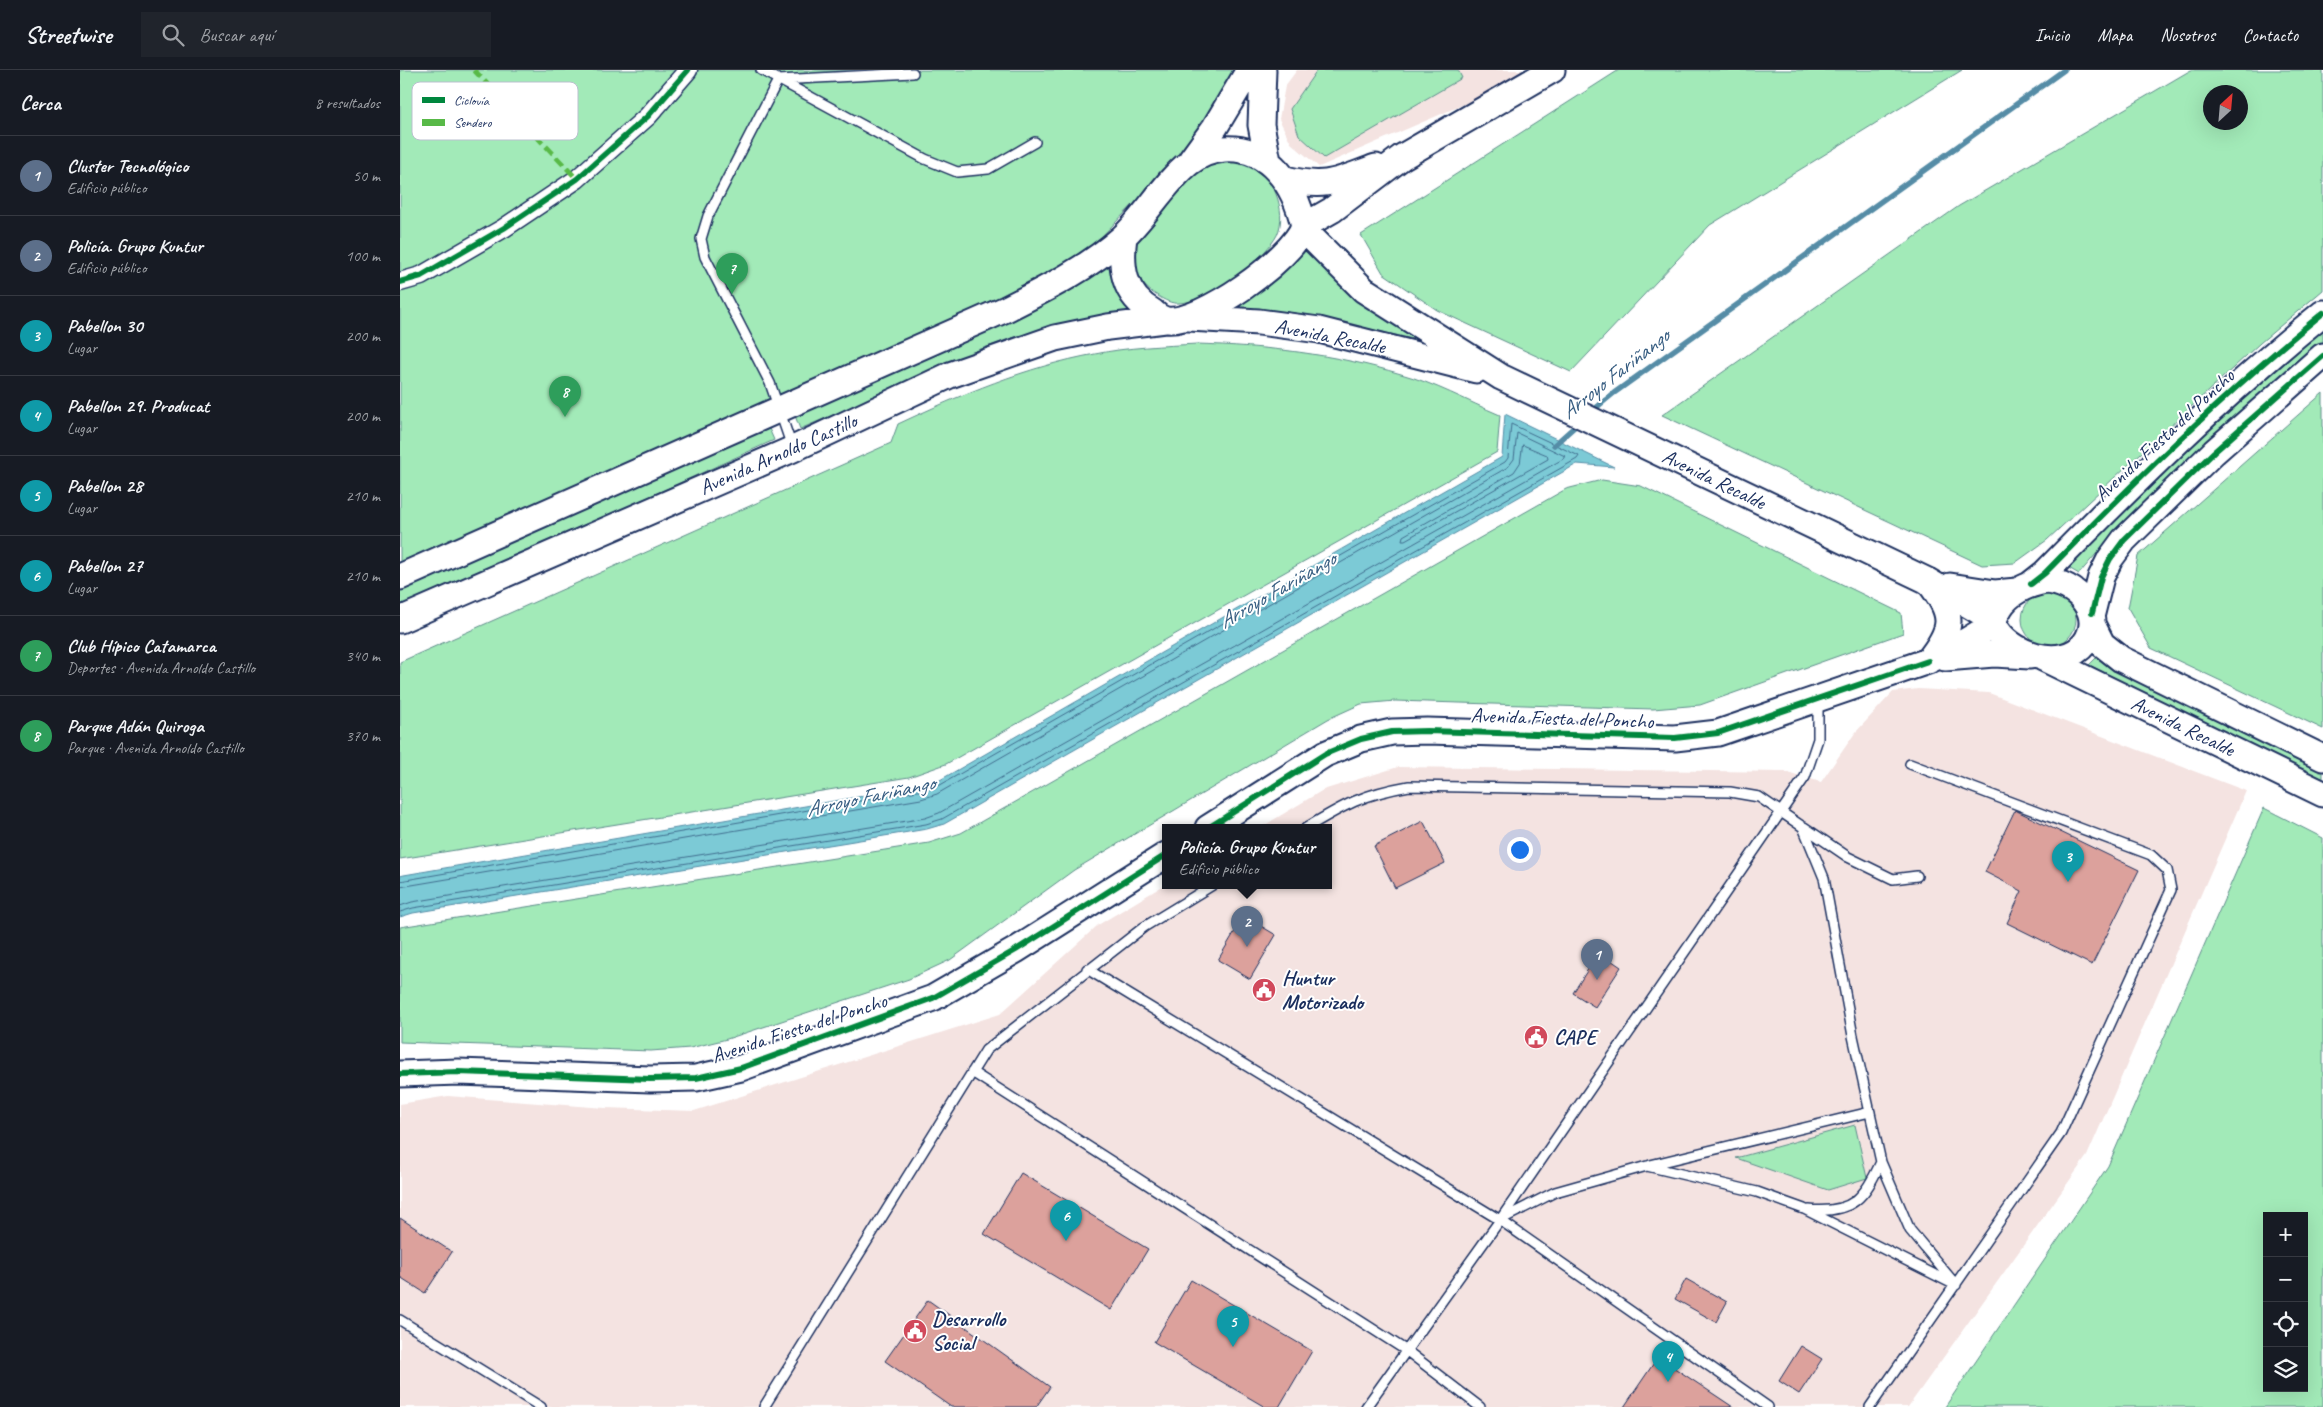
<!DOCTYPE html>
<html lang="es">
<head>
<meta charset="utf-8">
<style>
	:root { --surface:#171b24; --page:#20242c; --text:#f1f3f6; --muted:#9ea1a6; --line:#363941; --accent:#d93025 }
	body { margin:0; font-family:Caveat,sans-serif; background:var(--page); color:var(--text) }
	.controls { position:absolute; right:15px; bottom:15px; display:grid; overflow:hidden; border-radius:0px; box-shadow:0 5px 20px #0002 }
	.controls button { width:45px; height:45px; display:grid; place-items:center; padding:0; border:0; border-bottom:1px solid var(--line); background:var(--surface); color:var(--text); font:25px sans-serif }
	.compass { position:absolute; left:1803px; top:15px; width:45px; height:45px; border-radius:50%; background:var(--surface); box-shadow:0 5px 20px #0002; rotate:26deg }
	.you { position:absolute; left:1119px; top:779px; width:18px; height:18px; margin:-12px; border:4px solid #fff; border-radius:50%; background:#1a73e8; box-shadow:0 0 0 8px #1a73e833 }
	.badge { display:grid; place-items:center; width:32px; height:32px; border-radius:50%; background:var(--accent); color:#fff; font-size:16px; font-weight:700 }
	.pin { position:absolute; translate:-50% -41px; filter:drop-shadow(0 1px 2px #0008) }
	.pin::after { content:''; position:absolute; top:26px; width:18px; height:15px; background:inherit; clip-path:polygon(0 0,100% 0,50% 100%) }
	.popup { position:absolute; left:762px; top:754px; width:170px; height:65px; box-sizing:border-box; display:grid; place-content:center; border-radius:0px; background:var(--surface); filter:drop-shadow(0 1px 4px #0005); font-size:16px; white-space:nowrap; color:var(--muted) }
	.popup b { font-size:19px; color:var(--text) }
	.popup::after { content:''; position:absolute; left:50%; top:100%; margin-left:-10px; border:10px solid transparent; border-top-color:var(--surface) }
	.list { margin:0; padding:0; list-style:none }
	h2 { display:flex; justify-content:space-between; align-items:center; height:65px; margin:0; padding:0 20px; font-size:21px }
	h2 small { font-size:16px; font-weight:400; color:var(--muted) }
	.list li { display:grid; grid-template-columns:32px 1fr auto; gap:15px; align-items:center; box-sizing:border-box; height:80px; padding:0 20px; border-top:1px solid var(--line) }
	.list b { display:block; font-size:19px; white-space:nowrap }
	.list p { margin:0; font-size:16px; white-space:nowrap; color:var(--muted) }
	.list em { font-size:16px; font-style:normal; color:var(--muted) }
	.icon { flex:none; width:28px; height:28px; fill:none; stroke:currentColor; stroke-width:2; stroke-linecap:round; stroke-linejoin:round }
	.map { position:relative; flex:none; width:1923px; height:1337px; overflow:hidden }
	header { display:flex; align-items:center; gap:30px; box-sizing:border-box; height:70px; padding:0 25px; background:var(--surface); border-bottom:1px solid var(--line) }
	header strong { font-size:24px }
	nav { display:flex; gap:28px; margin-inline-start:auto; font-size:18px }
	.search { width:350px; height:45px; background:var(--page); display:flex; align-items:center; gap:12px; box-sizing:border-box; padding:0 18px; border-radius:0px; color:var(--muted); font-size:19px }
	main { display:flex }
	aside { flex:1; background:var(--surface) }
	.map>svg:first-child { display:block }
	.built { fill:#f4e3e1 }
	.green { fill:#a2eab8; stroke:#5e8c8b; fill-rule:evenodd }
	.water { fill:#7bcad6; stroke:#558ca6 }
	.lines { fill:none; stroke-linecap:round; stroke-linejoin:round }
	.shore { stroke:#416d8e; stroke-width:1 }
	.stream { stroke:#558ca6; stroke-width:5.5 }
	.building { fill:#dca19c; stroke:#1b2f5e }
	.lane-casing { stroke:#1b2f5e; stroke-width:12 }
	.street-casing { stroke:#1b2f5e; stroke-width:21 }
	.secondary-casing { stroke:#1b2f5e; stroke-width:29 }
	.lane { stroke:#fff; stroke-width:9 }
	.street { stroke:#fff; stroke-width:18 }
	.secondary { stroke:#fff; stroke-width:25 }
	.quiet { stroke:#58b947; stroke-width:5; stroke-dasharray:10 5; stroke-linecap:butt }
	.cycleway-casing { stroke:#fff; stroke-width:9 }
	.cycleway { stroke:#00873e; stroke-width:6 }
	.labels { text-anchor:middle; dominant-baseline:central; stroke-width:4; stroke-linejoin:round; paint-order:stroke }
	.street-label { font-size:21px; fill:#1b2f5e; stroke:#fff }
	.poi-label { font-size:21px; font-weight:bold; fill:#1b2f5e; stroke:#fff; text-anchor:start }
	.water-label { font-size:22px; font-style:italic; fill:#385e82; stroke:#fff }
	.key { fill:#fff; stroke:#bbc1cf; stroke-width:1 }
	.key-label { font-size:14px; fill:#1b2f5e }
</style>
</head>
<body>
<header>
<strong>Streetwise</strong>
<div class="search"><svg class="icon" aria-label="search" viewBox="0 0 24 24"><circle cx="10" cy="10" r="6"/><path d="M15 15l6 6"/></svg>Buscar aquí</div>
<nav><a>Inicio</a><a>Mapa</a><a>Nosotros</a><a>Contacto</a></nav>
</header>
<main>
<aside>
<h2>Cerca<small>8 resultados</small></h2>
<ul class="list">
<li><span class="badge" style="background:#5c6f8a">1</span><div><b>Cluster Tecnológico</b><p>Edificio público</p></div><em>50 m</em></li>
<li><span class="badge" style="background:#5c6f8a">2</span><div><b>Policía. Grupo Kuntur</b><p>Edificio público</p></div><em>100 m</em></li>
<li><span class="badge" style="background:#0f9aa8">3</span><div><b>Pabellon 30</b><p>Lugar</p></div><em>200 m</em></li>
<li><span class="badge" style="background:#0f9aa8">4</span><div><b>Pabellon 29. Producat</b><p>Lugar</p></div><em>200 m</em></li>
<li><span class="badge" style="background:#0f9aa8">5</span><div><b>Pabellon 28</b><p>Lugar</p></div><em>210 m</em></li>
<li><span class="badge" style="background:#0f9aa8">6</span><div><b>Pabellon 27</b><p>Lugar</p></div><em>210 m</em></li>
<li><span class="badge" style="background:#2e9e5b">7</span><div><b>Club Hípico Catamarca</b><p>Deportes · Avenida Arnoldo Castillo</p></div><em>340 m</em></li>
<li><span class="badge" style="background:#2e9e5b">8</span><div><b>Parque Adán Quiroga</b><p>Parque · Avenida Arnoldo Castillo</p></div><em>370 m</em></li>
</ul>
</aside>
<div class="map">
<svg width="1923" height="1337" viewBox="0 0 1923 1337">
	<rect width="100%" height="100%" fill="#fff"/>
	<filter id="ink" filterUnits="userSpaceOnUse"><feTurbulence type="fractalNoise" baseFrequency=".02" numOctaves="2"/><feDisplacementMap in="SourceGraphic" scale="10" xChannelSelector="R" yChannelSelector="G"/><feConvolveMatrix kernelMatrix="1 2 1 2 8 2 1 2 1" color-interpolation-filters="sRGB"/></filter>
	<g filter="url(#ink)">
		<!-- built -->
		<path class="built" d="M897,0H1143L919,97L891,73L879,49L885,16Z
			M1518,619L1589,623L1846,721L1687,1086L1508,1337H0V1034L48,1026L205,1038L294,1041L600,944L698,855L766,814L928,816V758H860L923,720L998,697L1387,702L1421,712L1455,663L1493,622Z"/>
		<!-- green -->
		<path class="green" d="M0,0H867L685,183L606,225L0,494Z
			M917,0H1058L1062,8L924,88L899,65L890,39Z
			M1219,0H1562L1310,155L1171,302L1037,240L983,203L961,165Z
			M1791,0H1923V220L1860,273L1647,470L1615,493L1582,495L1262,345L1559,136ZM1810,22H1840V52H1810Z
			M818,91C841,91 868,99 876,124C881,137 883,152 877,165C866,188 806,233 779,233C772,234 764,230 758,226C733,212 728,186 742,162L799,98Z
			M908,177C945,224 975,243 1026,272L922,248L831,237L887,199Z
			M705,197L710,198C713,215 720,226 732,239L731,243L651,258L611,268L541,295L505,314L400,359L394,343L651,231Z
			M1923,258V272C1837,342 1750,419 1679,504L1667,497L1799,366Z
			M797,274C866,276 934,284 1001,304C1034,313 1067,331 1100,345L1097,382L546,694L509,707L0,789V592L491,373L498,354C562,324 626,297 695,284C728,277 763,276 797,274Z
			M1923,323V659L1751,578L1728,538L1738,486Z
			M367,354L374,370L0,540V518Z
			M1202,410L1241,416L1501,543L1503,563L1300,635L1253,639L995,631L961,634L928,649L674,800L550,890L509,909L327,969L290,978L251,981L0,972V857L529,773L561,763L1166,419Z
			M1622 549a27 27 0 1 1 54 0a27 27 0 1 1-54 0Z
			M1696,588L1923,699V710L1689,595Z
			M1864,738L1923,768V1337H1545L1708,1096ZM1867,1146H1904V1318H1867Z
			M1455,1055L1467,1108L1428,1120L1336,1088Z"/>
		<!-- water -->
		<path class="water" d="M1105,344L1214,397L1177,394L544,754L527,759L13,843L0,847V806L4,805L533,714L1102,387Z"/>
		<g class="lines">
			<!-- shore -->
			<path class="shore" d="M1123,375L1147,385L1148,389L1005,470H1002L1003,466L1114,402L1120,393Z
				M0,811L535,718L1105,392L1108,388L1111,354L1179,386L1177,389L542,749L526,754L13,838L0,842
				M0,817L521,729L537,724L1108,397L1114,389L1117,363L1165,386L1163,389L539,743L525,748L12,832L0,836"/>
			<!-- stream -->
			<path class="stream" d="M1191,342L1214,323L1664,0
				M1154,375L1181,351"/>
		</g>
		<!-- building -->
		<path class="building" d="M1615,740L1739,800L1692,895L1607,853L1622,821L1585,802Z
			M1023,751L1045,793L995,818L974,776Z
			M844,846L876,865L850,909L818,890Z
			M1199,882L1221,897L1195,937L1173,923Z
			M621,1103L748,1179L711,1240L584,1164Z
			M0,1148L52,1182L25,1223L0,1207Z
			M1286,1209L1327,1232L1316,1252L1275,1229Z
			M791,1210L912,1281L879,1337H865L754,1272Z
			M528,1230L650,1317L636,1337H551L485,1291Z
			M1401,1276L1422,1289L1399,1324L1379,1311Z
			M1258,1287L1333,1337H1224Z"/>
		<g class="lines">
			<!-- lane casing -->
			<g class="lane-casing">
				<path id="lane" d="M361,0L525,89L557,102L588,99L635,72
					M392,377L370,313L305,187L301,169L308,146L378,10L513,3
					M1404,757L1448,787L1493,809L1517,806
					M906,758C944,735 963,724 1009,716L1330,722L1359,727L1403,757L1424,808L1453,966L1481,1092L1510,1160L1556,1215
					M687,899L1100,1150L1368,1337
					M572,1002L1007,1281L1080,1337
					M1250,1095L1470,1042
					M1409,1140C1453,1144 1464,1128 1481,1092
					M1102,1149L1155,1122L1247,1096L1357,1122L1404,1139L1553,1214
					M0,1250L141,1337
					M364,1337L586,980L744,857L811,816
					M966,1337L1100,1150L1405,707L1418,669V632
					M1470,1337L1661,1063L1771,820L1767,800L1751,785L1510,694"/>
			</g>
			<!-- street casing -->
			<g class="street-casing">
				<path id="street" d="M0,212L21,206L104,158L177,109L248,46L288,0"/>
			</g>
			<!-- secondary casing -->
			<g class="secondary-casing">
				<path id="secondary" d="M863,0L861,55L868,91
					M791,90L815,57L849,0
					M885,109C927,119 937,111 976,97
					M904,156L932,140L1002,87L1152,0
					M903,159L964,220L1101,307L1528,511L1594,550
					M789,248L859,252L919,260L1076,300
					M0,507L606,239C648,218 688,198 723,167C746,146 765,112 789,93C799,85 812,80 824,79C870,76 895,116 904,156C893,188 800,255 766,250C762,249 756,245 753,242C723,225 720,197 724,166
					M1645,511C1676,512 1706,544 1685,573C1663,602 1607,584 1594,554C1593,550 1595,547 1597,543C1606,523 1625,515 1645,511Z
					M1631,514L1645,503C1734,412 1824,323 1923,243
					M1550,516L1595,523L1617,521
					M1692,543L1701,507L1710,489L1724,470L1814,382L1923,286
					M0,550L393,379L550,305L655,268L708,257L765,250
					M1692,554L1702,574L1721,589L1923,688
					M1545,588L1594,584L1630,586
					M1643,588L1923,724
					M1528,591C1554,558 1555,545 1529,512
					M808,758L925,684L961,669L992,662L1027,661L1275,668L1318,663L1528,591L1558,576L1594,554
					M0,1004L58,1002L250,1009L296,1008L341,998L533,928L616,880L766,785"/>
			</g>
			<!-- lane -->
			<use href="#lane" class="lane"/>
			<!-- street -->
			<use href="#street" class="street"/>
			<!-- secondary -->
			<use href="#secondary" class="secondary"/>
			<!-- quiet -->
			<path class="quiet" d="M74,0L177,109"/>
			<!-- cycleway casing -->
			<g class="cycleway-casing">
				<path id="cycleway" d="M0,212L21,206L104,158L177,109L248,46L288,0
					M1631,514L1645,503C1734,412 1824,323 1923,243
					M1692,543L1701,507L1710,489L1724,470L1814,382L1923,286
					M808,758L925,684L961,669L992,662L1027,661L1275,668L1318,663L1528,591
					M0,1004L58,1002L250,1009L296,1008L341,998L533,928L616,880L766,785"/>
			</g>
			<!-- cycleway -->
			<use href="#cycleway" class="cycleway"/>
		</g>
	</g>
	<!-- icons -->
	<defs>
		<g id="civic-disc" transform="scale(1.25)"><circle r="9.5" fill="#d1495b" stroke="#fff"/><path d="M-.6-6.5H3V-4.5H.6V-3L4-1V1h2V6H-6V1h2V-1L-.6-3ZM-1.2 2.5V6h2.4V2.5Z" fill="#fff"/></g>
	</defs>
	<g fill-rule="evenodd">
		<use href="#civic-disc" x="864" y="920"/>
		<use href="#civic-disc" x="1136" y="967"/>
		<use href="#civic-disc" x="515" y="1261"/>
	</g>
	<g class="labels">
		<!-- street labels -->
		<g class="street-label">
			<text transform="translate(930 266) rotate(11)">Avenida Recalde</text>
			<text transform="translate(1764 365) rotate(-43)">Avenida Fiesta del Poncho</text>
			<text transform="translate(378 384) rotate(-24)">Avenida Arnoldo Castillo</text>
			<text transform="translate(1314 409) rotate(26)">Avenida Recalde</text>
			<text transform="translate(1162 648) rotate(2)">Avenida Fiesta del Poncho</text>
			<text transform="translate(1783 656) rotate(26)">Avenida Recalde</text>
			<text transform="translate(399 958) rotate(-18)">Avenida Fiesta del Poncho</text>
		</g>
		<!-- poi labels -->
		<g class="poi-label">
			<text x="882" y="908">Huntur<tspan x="882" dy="24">Motorizado</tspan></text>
			<text x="1154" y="967">CAPE</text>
			<text x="532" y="1249">Desarrollo<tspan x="532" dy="24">Social</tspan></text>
		</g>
		<!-- water labels -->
		<g class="water-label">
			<text transform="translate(1215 304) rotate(-38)">Arroyo Fariñango</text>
			<text transform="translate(877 520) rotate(-30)">Arroyo Fariñango</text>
			<text transform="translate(470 726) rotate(-12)">Arroyo Fariñango</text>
		</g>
	</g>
	<!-- legend -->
	<rect x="12" y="12" width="166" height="58" rx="8" class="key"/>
	<rect x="22" y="27" width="23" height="6" fill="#00873e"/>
	<rect x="22" y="49" width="23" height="7" fill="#58b947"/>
	<g class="key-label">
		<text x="54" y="35">Ciclovía</text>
		<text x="54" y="57">Sendero</text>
	</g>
</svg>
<div class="controls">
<button>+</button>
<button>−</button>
<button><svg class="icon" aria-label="locate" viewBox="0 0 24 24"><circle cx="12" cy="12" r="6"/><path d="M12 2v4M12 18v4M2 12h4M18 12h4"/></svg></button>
<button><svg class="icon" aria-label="layers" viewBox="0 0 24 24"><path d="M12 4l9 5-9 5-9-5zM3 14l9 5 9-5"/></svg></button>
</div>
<svg class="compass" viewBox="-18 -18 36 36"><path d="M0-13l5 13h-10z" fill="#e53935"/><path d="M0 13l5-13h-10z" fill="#9ea1a6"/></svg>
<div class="you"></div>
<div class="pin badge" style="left:1197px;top:910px;background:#5c6f8a">1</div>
<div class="pin badge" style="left:847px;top:877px;background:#5c6f8a">2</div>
<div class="popup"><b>Policía. Grupo Kuntur</b>Edificio público</div>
<div class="pin badge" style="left:1668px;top:812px;background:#0f9aa8">3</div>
<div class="pin badge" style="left:1268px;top:1312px;background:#0f9aa8">4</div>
<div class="pin badge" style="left:833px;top:1277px;background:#0f9aa8">5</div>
<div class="pin badge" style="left:666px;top:1171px;background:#0f9aa8">6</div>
<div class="pin badge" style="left:332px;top:224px;background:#2e9e5b">7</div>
<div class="pin badge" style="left:165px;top:347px;background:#2e9e5b">8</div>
</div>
</main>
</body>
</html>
